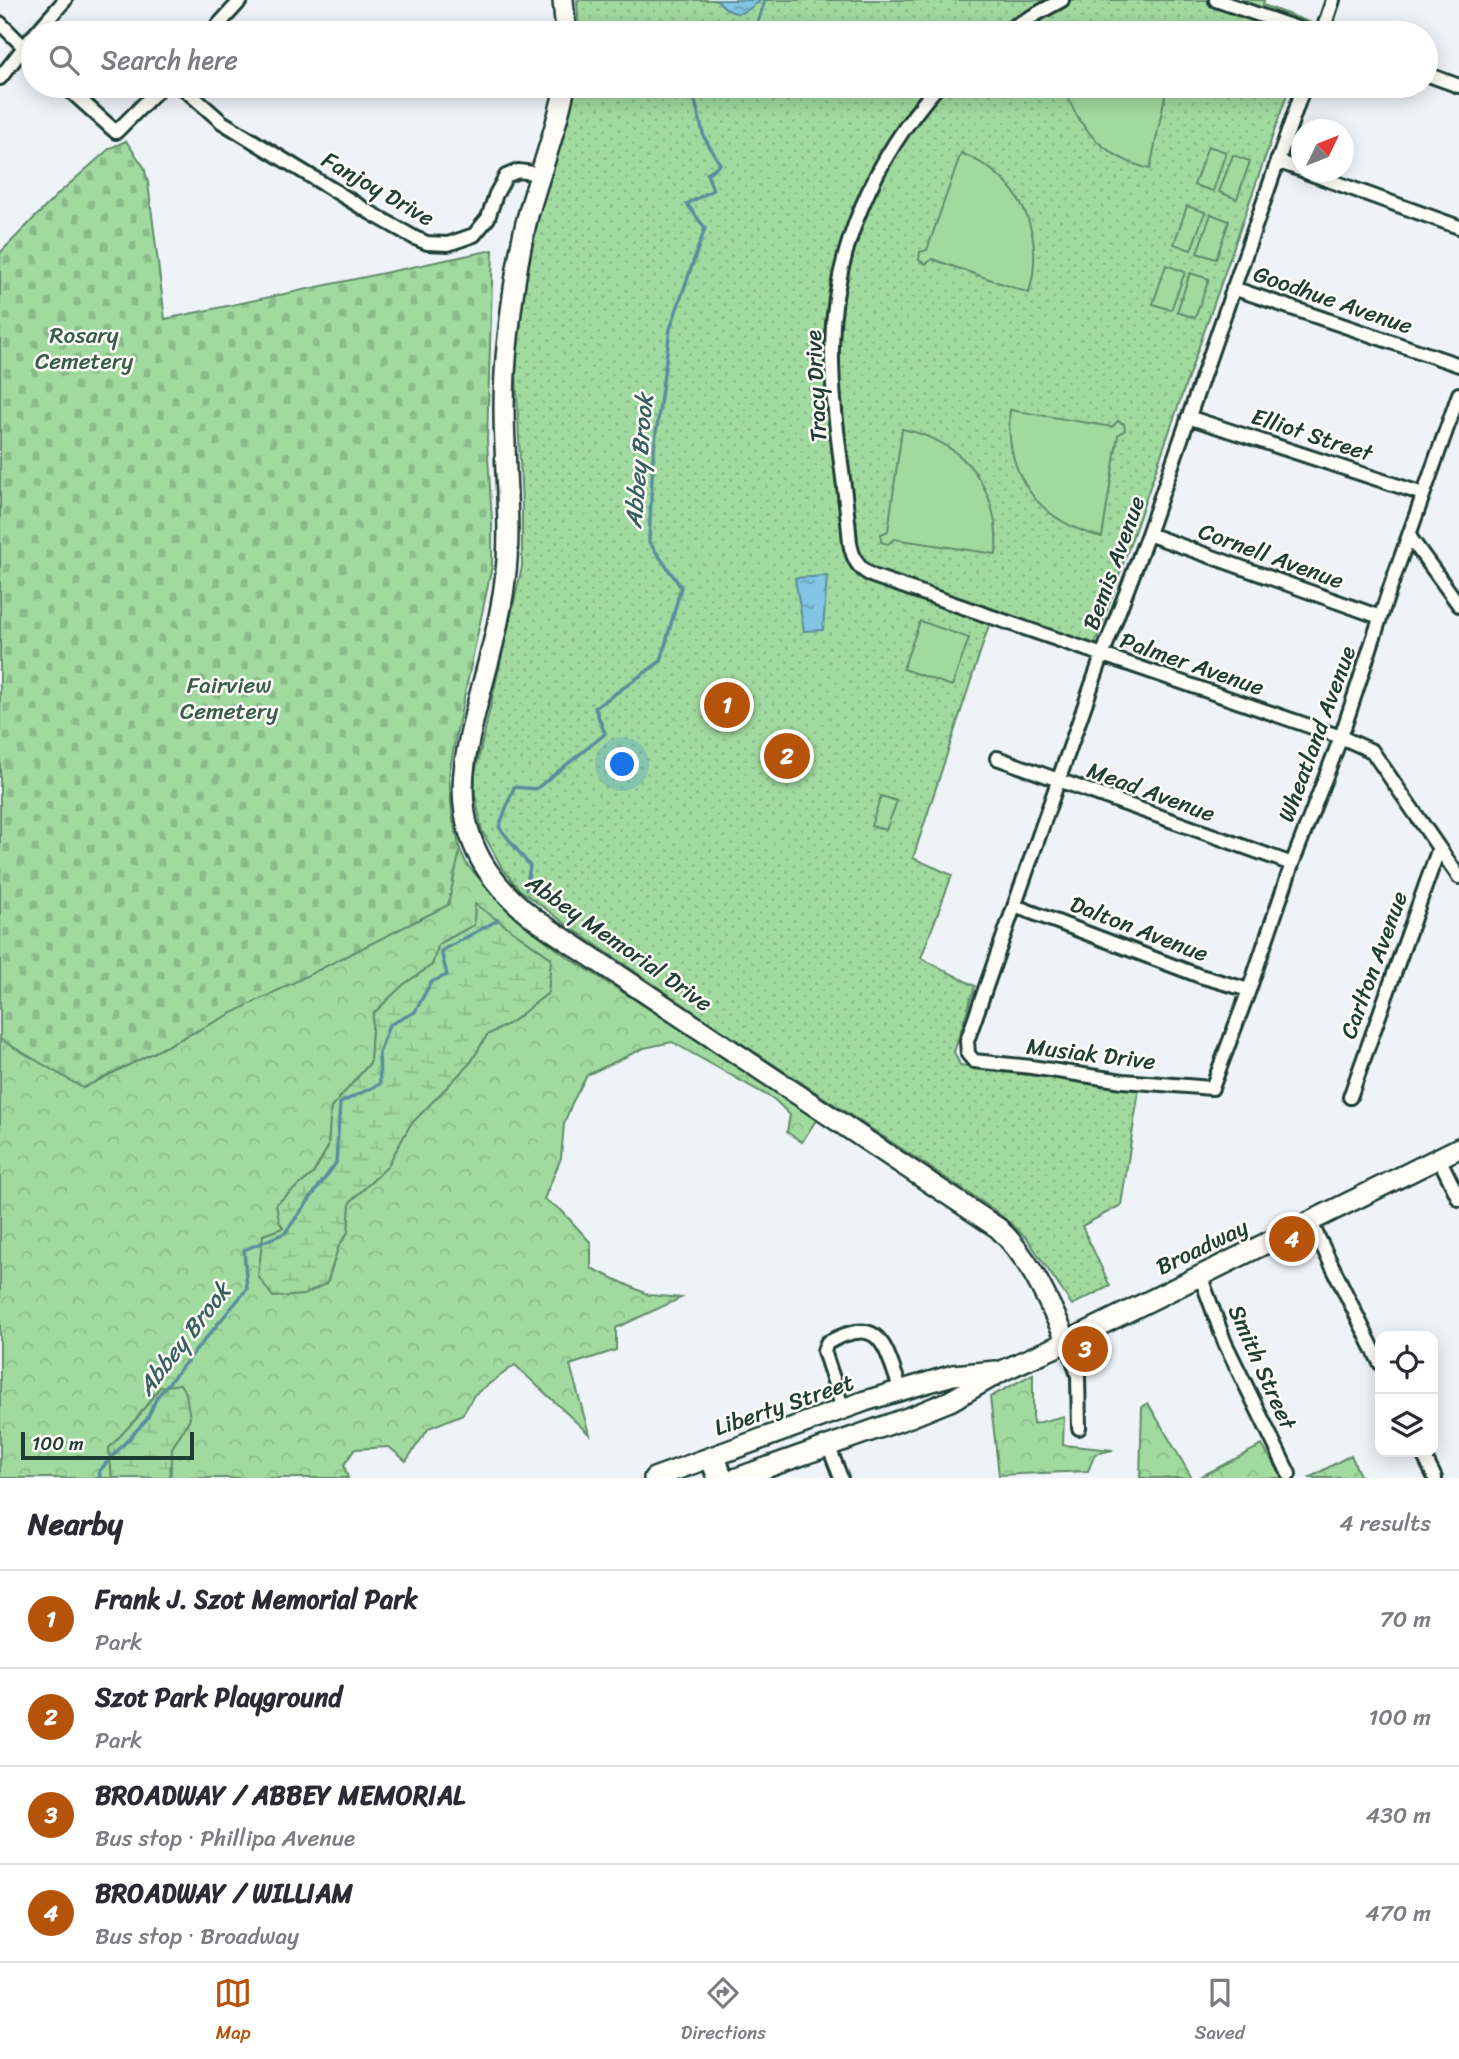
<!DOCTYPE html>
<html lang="en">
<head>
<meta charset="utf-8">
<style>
	:root { --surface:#fff; --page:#f7f7f7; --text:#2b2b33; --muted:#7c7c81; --line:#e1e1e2; --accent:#b45309 }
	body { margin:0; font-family:Sriracha,sans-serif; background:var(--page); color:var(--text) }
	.controls { position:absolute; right:21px; bottom:21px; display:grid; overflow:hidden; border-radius:14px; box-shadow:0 4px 18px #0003 }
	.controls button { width:63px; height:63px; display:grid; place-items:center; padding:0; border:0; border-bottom:2px solid var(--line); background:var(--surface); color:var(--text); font:35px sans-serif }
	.compass { position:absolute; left:1291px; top:119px; width:63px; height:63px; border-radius:50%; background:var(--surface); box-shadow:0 4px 18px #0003; rotate:47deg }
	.scale { position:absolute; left:21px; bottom:18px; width:173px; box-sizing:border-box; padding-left:7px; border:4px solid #1f3d34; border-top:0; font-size:19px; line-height:24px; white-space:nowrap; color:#1f3d34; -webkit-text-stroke:5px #fdfcf7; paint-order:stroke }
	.you { position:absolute; left:623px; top:765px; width:24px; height:24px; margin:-18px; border:5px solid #fff; border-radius:50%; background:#1a73e8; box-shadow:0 0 0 10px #1a73e833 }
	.badge { display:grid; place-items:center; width:46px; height:46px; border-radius:50%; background:var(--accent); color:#fff; font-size:23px; font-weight:700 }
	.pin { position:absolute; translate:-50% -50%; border:4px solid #fff; box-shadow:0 2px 7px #0006 }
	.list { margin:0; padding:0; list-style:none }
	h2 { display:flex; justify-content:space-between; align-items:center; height:91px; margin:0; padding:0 28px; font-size:30px }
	h2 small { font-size:23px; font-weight:400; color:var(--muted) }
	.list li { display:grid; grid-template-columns:46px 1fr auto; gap:21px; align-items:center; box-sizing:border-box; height:98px; padding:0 28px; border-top:2px solid var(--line) }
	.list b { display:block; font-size:26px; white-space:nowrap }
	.list p { margin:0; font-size:23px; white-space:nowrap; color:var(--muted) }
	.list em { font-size:23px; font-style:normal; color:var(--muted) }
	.icon { flex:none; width:38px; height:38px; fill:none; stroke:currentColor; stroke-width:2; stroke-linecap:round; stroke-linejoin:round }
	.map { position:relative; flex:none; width:1459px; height:1478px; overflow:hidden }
	.search { position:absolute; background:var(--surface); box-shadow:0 4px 18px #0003; left:21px; right:21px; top:21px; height:77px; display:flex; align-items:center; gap:18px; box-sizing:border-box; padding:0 24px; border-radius:38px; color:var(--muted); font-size:26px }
	.sheet { height:483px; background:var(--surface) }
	nav { display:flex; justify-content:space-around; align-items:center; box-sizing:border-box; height:98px; border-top:2px solid var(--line); background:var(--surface); font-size:19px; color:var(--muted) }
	nav a { display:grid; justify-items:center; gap:4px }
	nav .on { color:var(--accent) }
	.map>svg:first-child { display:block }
	.forest { fill:url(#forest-crowns); stroke:#608c6a; stroke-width:2; fill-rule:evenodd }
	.wetland { fill:url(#wetland-marsh); stroke:#608c6a; stroke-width:2 }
	.cemetery { fill:url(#cemetery-stones); stroke:#608c6a; stroke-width:2 }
	.park { fill:url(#park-dots); stroke:#608c6a; stroke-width:2 }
	.garden { fill:#a1da9f; stroke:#608c6a; stroke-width:2 }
	.water { fill:url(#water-ripples); stroke:#5a8e9d; stroke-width:2 }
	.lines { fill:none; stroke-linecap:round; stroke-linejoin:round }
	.stream { stroke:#5a8e9d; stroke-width:3.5 }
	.minor-casing { stroke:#1f3d34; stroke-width:18 }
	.secondary-casing { stroke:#1f3d34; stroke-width:24 }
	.minor { stroke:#fdfcf7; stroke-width:12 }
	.secondary { stroke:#fdfcf7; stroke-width:19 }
	.labels { text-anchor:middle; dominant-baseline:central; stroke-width:5; stroke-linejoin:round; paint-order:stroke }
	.street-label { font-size:23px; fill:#1f3d34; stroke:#fdfcf7 }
	.park-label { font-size:23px; fill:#395c49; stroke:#fdfcf7 }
	.water-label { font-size:24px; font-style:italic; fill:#385f60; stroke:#fdfcf7 }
</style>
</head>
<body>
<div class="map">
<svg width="1459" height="1478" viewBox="0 0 1459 1478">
	<defs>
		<pattern id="forest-crowns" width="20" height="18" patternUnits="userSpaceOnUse" patternTransform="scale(1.75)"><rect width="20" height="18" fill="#a1da9f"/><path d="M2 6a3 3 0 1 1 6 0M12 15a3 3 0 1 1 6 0" fill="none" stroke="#8abc8a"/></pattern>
		<pattern id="wetland-marsh" width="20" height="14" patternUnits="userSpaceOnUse" patternTransform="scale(1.75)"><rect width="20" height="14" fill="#a1da9f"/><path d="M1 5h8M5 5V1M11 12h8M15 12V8" fill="none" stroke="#8abc8a"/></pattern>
		<pattern id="cemetery-stones" width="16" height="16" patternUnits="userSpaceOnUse" patternTransform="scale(1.75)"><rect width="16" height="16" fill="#a1da9f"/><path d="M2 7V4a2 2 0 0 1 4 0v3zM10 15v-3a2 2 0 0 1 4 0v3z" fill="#8abc8a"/></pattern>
		<pattern id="park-dots" width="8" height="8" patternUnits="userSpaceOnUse" patternTransform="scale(1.75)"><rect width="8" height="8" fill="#a1da9f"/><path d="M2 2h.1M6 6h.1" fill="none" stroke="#8abc8a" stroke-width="1.8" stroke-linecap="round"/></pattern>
		<pattern id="water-ripples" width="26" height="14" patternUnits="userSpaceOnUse" patternTransform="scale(1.75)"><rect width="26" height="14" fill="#82c4e3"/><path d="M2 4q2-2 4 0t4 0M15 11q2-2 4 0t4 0" fill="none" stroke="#6aa0b9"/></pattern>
	</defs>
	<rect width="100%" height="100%" fill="#eef3f8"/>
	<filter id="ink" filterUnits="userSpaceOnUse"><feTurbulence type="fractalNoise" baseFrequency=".0143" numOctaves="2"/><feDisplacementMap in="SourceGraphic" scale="14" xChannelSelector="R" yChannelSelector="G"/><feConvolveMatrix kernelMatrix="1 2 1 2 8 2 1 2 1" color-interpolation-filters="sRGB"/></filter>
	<g filter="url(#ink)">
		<!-- forest -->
		<path class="forest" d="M446,779L452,831L467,865L517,919L566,956L818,1117L802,1142L787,1132L790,1115L775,1100L672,1042L644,1048L587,1075L572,1103L564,1124L561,1158L544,1199L561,1210L591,1243V1268L649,1295L681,1298L616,1328V1350L570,1365L589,1434L515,1365L474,1395L463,1414L429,1428L406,1461L389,1447L355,1449L344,1465L348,1478H170L172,1448L190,1418L160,1387L137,1418L109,1448L112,1478H0V997ZM475,905L551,958L548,993L510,1023L487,1035L471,1062L410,1125L387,1167L350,1202L348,1232L338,1248L327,1283L263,1235L283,1228L276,1204L313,1174L328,1147L331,1108L370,1063L373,1014L403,985L432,965L439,944L474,925Z
			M1033,1374V1424L1064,1416L1063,1445L1113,1450L1095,1454L1088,1471L999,1475L990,1397Z
			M1148,1403L1192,1478H1140L1142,1407Z
			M1262,1445L1283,1478H1198Z
			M1351,1455L1361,1478H1309Z"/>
		<!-- wetland -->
		<path class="wetland" d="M475,904L551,958L548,993L510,1023L487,1035L471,1062L410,1125L387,1167L350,1202L348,1232L338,1248L327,1283L304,1295L273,1297L258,1276L263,1235L283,1228L279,1221L276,1204L313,1174L328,1147L331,1108L370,1063L373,1014L403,985L432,965L439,944L474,925Z
			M180,1384L186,1394L190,1418L172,1448L170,1478H112L109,1448L137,1418L160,1387Z"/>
		<!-- cemetery -->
		<path class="cemetery" d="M126,141L144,167L148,183L165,319L493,250L487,440L492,521V566L455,740L449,775L452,814L460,850L448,905L83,1088L0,1039V253L58,194L110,148Z"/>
		<!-- park -->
		<path class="park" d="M577,0H1264L1263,5L1312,23L1308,33H579Z
			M575,86H1290L1094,647L993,613L913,858L952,875L921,958L975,986L954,1052L960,1065L1139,1090L1121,1205L1082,1226L1110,1286L1072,1305L1028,1240L1011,1224L993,1209L700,1016L570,927L519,889L502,868L482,831L475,794V774L522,567V506L516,371L522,302L539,214Z"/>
		<!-- garden -->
		<path class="garden" d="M1065,86H1167L1150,169C1107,158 1076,129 1065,86Z
			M1208,146L1226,152L1213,191L1194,185Z
			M961,153C1020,177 1046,230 1029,293L932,259L926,264L919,260L920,252L927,250Z
			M1233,155L1250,161L1237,199L1219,192Z
			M1187,206L1205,212L1191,250L1174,244Z
			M1211,214L1229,221L1216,259L1197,253Z
			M1166,265L1185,272L1171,310L1153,304Z
			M1190,273L1209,279L1195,318L1177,312Z
			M1010,410L1112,427L1118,421L1124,424L1125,430L1118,435L1102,537C1039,522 1004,475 1010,410Z
			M902,429C966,442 1000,489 996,554L894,539L888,544L881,542V534L888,531Z
			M920,621L969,638L952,686L903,669Z
			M881,796L897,801L886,830L871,826Z"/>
		<!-- water -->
		<path class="water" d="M717,0H761C742,15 735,20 717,0Z
			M827,576L823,630L804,631L795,578Z"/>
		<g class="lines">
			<!-- stream -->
			<path class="stream" d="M754,33L765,0
				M526,889L530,866L499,827L514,787L536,789L605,734L595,708L661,661L681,587L649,542L653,457L670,329L705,228L687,204L713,190L707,174L720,164L704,137L692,89L696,86
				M100,1478L99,1471L147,1419L157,1397L247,1289L244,1250L285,1233L336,1163L340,1103L380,1084L379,1053L389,1025L415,1012L431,982L447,975L441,951L498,920"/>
			<!-- minor casing -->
			<g class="minor-casing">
				<path id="minor" d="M1216,0L1311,33
					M0,23L33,56
					M36,33L65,0
					M211,33L241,0
					M1002,33L1062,0
					M1322,33L1333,0
					M1426,74L1459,86
					M0,78L33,36
					M65,86L116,132L162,86
					M181,86L222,122L371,213L415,238L427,243L448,244L474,235L488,218L496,194L506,176L518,171L541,174
					M938,86C875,157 833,250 832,347C831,412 845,478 850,543C853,559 858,569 873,576L1341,737L1372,751L1459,877
					M1304,86L1148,534L1102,656L967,1041L968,1054L974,1061L1031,1067L1123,1081L1212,1088L1249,990L1292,864L1341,737L1388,594L1459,394
					M1277,161L1302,170
					M1306,172L1459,227
					M1233,288L1459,365
					M1188,417L1423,494
					M1148,534L1380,617
					M1409,536L1459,605
					M997,758L1292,864
					M1015,906L1200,976L1249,990
					M1350,1097L1439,848
					M1439,1158L1459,1199
					M1310,1221L1380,1363
					M1200,1275L1225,1343L1289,1474
					M1067,1341L1078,1376L1079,1428
					M843,1409L824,1351L827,1343C882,1313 884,1346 901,1390
					M828,1445L841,1478
					M1422,1452L1435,1478
					M718,1454L726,1478
					M707,1458L714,1478"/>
			</g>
			<!-- secondary casing -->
			<g class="secondary-casing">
				<path id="secondary" d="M563,0L566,33
					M565,86C556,133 538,177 526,223C517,261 512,299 508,338C504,373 503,408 505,443C506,489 511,535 505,580C500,623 487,667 476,709C468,743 459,778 465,813C472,860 500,892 536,920L998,1228C1031,1259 1048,1301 1067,1341
					M654,1478L865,1401L953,1375L996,1371
					M737,1478L913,1416L950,1401L1004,1370L1056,1347L1459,1148"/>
			</g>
			<!-- minor -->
			<use href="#minor" class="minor"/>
			<!-- secondary -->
			<use href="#secondary" class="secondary"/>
		</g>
	</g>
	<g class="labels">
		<!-- street labels -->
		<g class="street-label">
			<text transform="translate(378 189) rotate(30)">Fanjoy Drive</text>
			<text transform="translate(1333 300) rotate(19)">Goodhue Avenue</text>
			<text transform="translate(816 386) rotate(-93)">Tracy Drive</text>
			<text transform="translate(1312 435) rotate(18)">Elliot Street</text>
			<text transform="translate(1271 556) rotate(20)">Cornell Avenue</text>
			<text transform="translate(1114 563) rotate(-70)">Bemis Avenue</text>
			<text transform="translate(1192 664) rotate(19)">Palmer Avenue</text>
			<text transform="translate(1317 734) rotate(-70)">Wheatland Avenue</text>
			<text transform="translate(1151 792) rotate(20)">Mead Avenue</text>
			<text transform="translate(1139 929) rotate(21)">Dalton Avenue</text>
			<text transform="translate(619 943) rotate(35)">Abbey Memorial Drive</text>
			<text transform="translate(1374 965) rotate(-70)">Carlton Avenue</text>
			<text transform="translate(1091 1054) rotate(7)">Musiak Drive</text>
			<text transform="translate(1202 1247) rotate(-26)">Broadway</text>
			<text transform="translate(1262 1367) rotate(66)">Smith Street</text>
			<text transform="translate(784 1405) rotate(-19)">Liberty Street</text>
		</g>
		<!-- park labels -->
		<g class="park-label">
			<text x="84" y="335">Rosary<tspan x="84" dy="26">Cemetery</tspan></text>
			<text x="229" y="685">Fairview<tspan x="229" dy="26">Cemetery</tspan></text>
		</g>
		<!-- water labels -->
		<g class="water-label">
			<text transform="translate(639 461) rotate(-85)">Abbey Brook</text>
			<text transform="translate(184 1339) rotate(-52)">Abbey Brook</text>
		</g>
	</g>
</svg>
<div class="controls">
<button><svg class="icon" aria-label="locate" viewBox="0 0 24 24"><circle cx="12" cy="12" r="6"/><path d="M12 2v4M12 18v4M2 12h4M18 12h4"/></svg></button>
<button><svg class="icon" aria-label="layers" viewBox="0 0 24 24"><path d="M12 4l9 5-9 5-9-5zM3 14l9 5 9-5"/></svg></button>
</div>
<svg class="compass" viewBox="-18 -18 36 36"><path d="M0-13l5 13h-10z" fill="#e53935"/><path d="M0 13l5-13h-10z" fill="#7c7c81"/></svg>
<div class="scale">100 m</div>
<div class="you"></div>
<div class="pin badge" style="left:727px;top:705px">1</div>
<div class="pin badge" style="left:787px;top:756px">2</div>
<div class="pin badge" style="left:1085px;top:1349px">3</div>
<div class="pin badge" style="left:1292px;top:1239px">4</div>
<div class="search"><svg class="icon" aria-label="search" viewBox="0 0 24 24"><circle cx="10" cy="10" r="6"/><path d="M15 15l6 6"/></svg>Search here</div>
</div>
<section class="sheet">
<h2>Nearby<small>4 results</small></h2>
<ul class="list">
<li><span class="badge">1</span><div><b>Frank J. Szot Memorial Park</b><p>Park</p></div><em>70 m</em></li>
<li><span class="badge">2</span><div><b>Szot Park Playground</b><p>Park</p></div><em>100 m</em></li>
<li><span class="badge">3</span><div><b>BROADWAY / ABBEY MEMORIAL</b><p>Bus stop · Phillipa Avenue</p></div><em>430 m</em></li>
<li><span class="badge">4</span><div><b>BROADWAY / WILLIAM</b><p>Bus stop · Broadway</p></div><em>470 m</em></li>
</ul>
</section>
<nav>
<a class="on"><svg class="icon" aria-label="map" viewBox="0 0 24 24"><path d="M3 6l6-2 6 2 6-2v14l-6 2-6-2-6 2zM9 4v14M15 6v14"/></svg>Map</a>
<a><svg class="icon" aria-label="directions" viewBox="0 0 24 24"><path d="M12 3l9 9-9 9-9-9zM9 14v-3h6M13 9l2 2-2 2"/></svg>Directions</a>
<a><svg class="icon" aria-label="saved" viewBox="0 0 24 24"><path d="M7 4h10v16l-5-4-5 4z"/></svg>Saved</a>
</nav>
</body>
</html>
